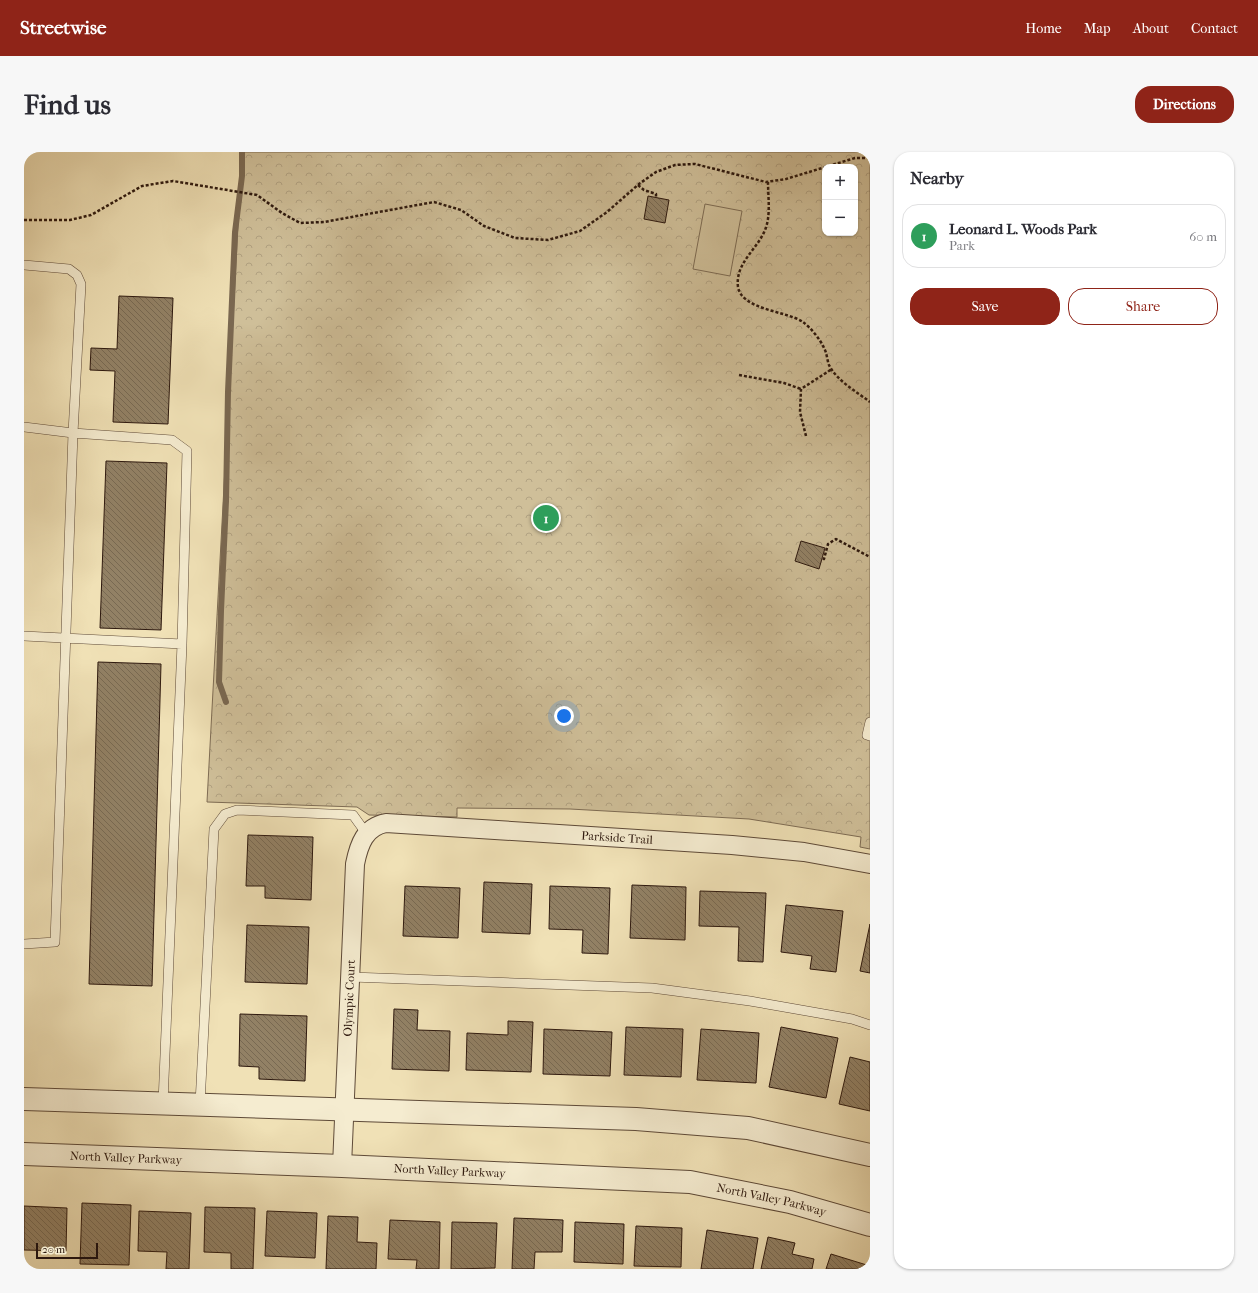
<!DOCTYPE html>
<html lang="en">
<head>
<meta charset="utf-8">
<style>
	:root { --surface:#fff; --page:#f7f7f7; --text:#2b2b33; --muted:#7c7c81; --line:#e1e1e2; --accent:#8f2418 }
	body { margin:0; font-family:"IM FELL French Canon",serif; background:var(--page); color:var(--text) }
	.controls { position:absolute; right:12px; top:12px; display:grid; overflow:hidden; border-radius:8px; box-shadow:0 1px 3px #0004 }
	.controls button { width:36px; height:36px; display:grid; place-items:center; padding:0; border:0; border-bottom:1px solid var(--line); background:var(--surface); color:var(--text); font:20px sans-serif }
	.scale { position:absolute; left:12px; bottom:10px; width:62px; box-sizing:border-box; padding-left:4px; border:2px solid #2d180e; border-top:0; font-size:11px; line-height:14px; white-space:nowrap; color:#2d180e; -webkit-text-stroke:3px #f5ecd0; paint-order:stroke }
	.you { position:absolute; left:540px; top:564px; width:14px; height:14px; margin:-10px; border:3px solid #fff; border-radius:50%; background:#1a73e8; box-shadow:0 0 0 6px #1a73e833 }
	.badge { display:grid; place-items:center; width:26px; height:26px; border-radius:50%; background:var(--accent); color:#fff; font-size:13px; font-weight:700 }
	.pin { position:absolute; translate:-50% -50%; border:2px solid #fff; box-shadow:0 1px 4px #0006 }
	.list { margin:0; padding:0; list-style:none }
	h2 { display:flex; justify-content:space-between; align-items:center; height:52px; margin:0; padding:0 16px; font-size:17px }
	h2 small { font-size:13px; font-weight:400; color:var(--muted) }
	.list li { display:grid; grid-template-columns:26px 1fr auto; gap:12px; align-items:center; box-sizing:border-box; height:64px; margin:0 8px 8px; padding:0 8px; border:1px solid var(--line); border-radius:16px }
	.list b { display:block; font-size:15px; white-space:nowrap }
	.list p { margin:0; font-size:13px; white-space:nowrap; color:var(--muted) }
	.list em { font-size:13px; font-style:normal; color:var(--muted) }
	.actions { display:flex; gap:8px; padding:12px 16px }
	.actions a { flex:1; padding:9px 0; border:1px solid var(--accent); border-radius:16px; text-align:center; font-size:14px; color:var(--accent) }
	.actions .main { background:var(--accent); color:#fff }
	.map { position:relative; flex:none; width:846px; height:1117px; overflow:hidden; border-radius:16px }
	header { display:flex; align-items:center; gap:24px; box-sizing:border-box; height:56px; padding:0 20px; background:var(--accent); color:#fff }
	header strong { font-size:19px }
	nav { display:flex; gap:22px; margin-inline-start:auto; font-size:14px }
	.intro { display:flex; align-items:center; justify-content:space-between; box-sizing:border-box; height:96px; padding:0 24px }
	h1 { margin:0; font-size:28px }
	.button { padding:10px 18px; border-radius:16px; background:var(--accent); color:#fff; font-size:14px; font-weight:700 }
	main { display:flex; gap:24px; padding:0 24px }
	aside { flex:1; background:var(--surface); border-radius:16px; box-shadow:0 1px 3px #0004 }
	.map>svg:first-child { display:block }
	.park { fill:url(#park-crowns); stroke:#7e6c54; fill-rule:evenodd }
	.pitch { fill:#cfbf99; stroke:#7e6c54 }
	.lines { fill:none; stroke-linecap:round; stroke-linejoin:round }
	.stream { stroke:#7a6851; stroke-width:6 }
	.building { fill:url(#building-back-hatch); stroke:#2d180e }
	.service-casing { stroke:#5e4a38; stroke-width:10 }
	.minor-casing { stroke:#5e4a38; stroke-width:20 }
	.tertiary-casing { stroke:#5e4a38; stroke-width:24 }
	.path { stroke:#2d180e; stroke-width:2.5; stroke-dasharray:3 2; stroke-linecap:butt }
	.service { stroke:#f5ecd0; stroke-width:9 }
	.minor { stroke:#f5ecd0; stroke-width:18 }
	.tertiary { stroke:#f5ecd0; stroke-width:22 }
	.labels { text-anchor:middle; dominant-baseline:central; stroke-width:3.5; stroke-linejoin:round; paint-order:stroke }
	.street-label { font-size:12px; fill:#2d180e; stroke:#f5ecd0 }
</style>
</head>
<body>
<header>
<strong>Streetwise</strong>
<nav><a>Home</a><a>Map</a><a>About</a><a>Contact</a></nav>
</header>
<div class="intro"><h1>Find us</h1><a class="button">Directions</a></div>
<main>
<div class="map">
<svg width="846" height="1117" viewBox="0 0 846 1117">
	<defs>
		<pattern id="park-crowns" width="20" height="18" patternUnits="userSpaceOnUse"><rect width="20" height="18" fill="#cfbf99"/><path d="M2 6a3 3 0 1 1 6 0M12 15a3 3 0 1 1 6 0" fill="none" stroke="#b2a383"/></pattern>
		<pattern id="building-back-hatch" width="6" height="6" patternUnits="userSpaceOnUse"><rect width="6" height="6" fill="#928165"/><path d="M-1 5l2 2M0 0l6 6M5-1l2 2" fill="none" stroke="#786952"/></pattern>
	</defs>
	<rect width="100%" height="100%" fill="#f0e1b6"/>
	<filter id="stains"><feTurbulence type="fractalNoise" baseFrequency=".005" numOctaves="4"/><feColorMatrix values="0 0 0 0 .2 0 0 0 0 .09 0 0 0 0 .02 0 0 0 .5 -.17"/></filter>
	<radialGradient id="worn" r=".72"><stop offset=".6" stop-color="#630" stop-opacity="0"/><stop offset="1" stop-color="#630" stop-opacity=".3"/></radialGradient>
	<!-- park -->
	<path class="park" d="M218,0H846V697L836,695L837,685L725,667L546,657L433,656V665L345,663L333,655L183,650ZM801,15H831V81H801Z"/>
	<!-- pitch -->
	<path class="pitch" d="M681,52L718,59L706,124L669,117Z"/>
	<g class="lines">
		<!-- stream -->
		<path class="stream" d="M202,550L195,530L197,459L202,349L204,240L211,80L218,24V0"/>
	</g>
	<!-- building -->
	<path class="building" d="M624,44L645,48L641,71L620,67Z
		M95,144L149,146L144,272L89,270L91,219L66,218L67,196L93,197Z
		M82,309L143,311L137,478L76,476Z
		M777,389L801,396L795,417L771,409Z
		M74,510L137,512L128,834L65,832Z
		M224,683L289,685L287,748L241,746V734H222Z
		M460,730L508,732L506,782L458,780Z
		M608,733L662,735L661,788L606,786Z
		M381,734L436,736L434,786L379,784Z
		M526,734L586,736L584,802L558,801L559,778L525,777Z
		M676,739L742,741L739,810L714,809L715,775L675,774Z
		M762,753L819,759L812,820L786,817L788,804L757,800Z
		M846,772V821L836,819Z
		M223,773L285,775L283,832L221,830Z
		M370,857L394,858L393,878L426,879L425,919L368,917Z
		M216,862L283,864L281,929L235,927V915L215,914Z
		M484,869L509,870L507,920L442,918L443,881L484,883Z
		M602,875L659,877L657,925L600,923Z
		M757,875L814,886L802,946L745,935Z
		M520,877L588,880L586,924L519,922Z
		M677,877L735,881L732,931L673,928Z
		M826,905L846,910V959L815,952Z
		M58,1051L107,1053L105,1113L56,1112Z
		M0,1054L43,1056L42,1099L0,1098Z
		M181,1055L231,1056L229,1117H207V1101L180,1100Z
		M115,1059L167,1061L165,1117H142L143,1100L114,1099Z
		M243,1059L293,1061L291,1106L241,1104Z
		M304,1064L334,1065L333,1090L353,1091L352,1117H302Z
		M490,1066L539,1068L538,1100H511L510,1117H488Z
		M366,1068L416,1070L415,1117H392L393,1108L364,1107Z
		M428,1070L473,1071L471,1116L427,1117Z
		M551,1070L600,1072L599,1112L550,1110Z
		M612,1074L658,1076L657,1115L610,1114Z
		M683,1078L734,1086L729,1117H677Z
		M744,1085L771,1091L768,1102L790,1107L788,1117H737Z
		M807,1102L846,1114V1117H802Z"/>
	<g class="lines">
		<!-- service casing -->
		<g class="service-casing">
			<path id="service" d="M0,113L45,117L53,123L57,132L49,281L31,790L0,792
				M0,275L49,281L148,288L163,299L158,492L139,951
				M0,484L158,492
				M846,570L843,583L846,584
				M327,825L628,836L726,849L828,867L846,873
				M176,952L190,677L201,662L213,658L329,663L342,681"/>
		</g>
		<!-- minor casing -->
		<g class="minor-casing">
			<g id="minor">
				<path id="s1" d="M318,1014L331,712C335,692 341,675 362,671L708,693L780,700L846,712"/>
			</g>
		</g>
		<!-- tertiary casing -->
		<g class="tertiary-casing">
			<g id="tertiary">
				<path d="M0,947L612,967L724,976L846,1003"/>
				<path id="s2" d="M0,1002L318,1014L666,1030L766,1050L846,1073"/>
			</g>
		</g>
		<!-- path -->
		<path class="path" d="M744,30C744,45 747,64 741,78C733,98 711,111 714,135C718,158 763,159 779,170C787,176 796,187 800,196C803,201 803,208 805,213C813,229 833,240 846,250
			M614,33L620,38L632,42V46
			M0,68H46L67,63L118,34L149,29L233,43L258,61L276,71L300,70L410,50L437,58L460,74L491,86L524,88L556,79L583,60L615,32L632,20L651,13L671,12L742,30L762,27L831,6H846
			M715,223L760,231L777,237
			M782,284L776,260L777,237L808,217
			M799,406L800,407L804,392L812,387L846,405"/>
		<!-- service -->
		<use href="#service" class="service"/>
		<!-- minor -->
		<use href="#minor" class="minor"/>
		<!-- tertiary -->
		<use href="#tertiary" class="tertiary"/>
	</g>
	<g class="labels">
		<!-- street labels -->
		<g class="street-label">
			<text stroke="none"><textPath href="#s1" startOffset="589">Parkside Trail</textPath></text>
			<text stroke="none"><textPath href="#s1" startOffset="168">Olympic Court</textPath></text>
			<text stroke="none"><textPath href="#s2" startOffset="102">North Valley Parkway</textPath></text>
			<text stroke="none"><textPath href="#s2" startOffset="426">North Valley Parkway</textPath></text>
			<text stroke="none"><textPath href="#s2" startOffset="750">North Valley Parkway</textPath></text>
		</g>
	</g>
	<rect width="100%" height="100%" filter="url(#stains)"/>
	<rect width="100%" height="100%" fill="url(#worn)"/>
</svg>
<div class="controls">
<button>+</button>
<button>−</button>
</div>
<div class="scale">20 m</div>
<div class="you"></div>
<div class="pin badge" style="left:522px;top:366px;background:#2e9e5b">1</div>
</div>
<aside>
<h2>Nearby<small></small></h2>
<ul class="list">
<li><span class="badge" style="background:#2e9e5b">1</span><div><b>Leonard L. Woods Park</b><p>Park</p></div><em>60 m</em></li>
</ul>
<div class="actions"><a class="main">Save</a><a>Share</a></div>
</aside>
</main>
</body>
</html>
